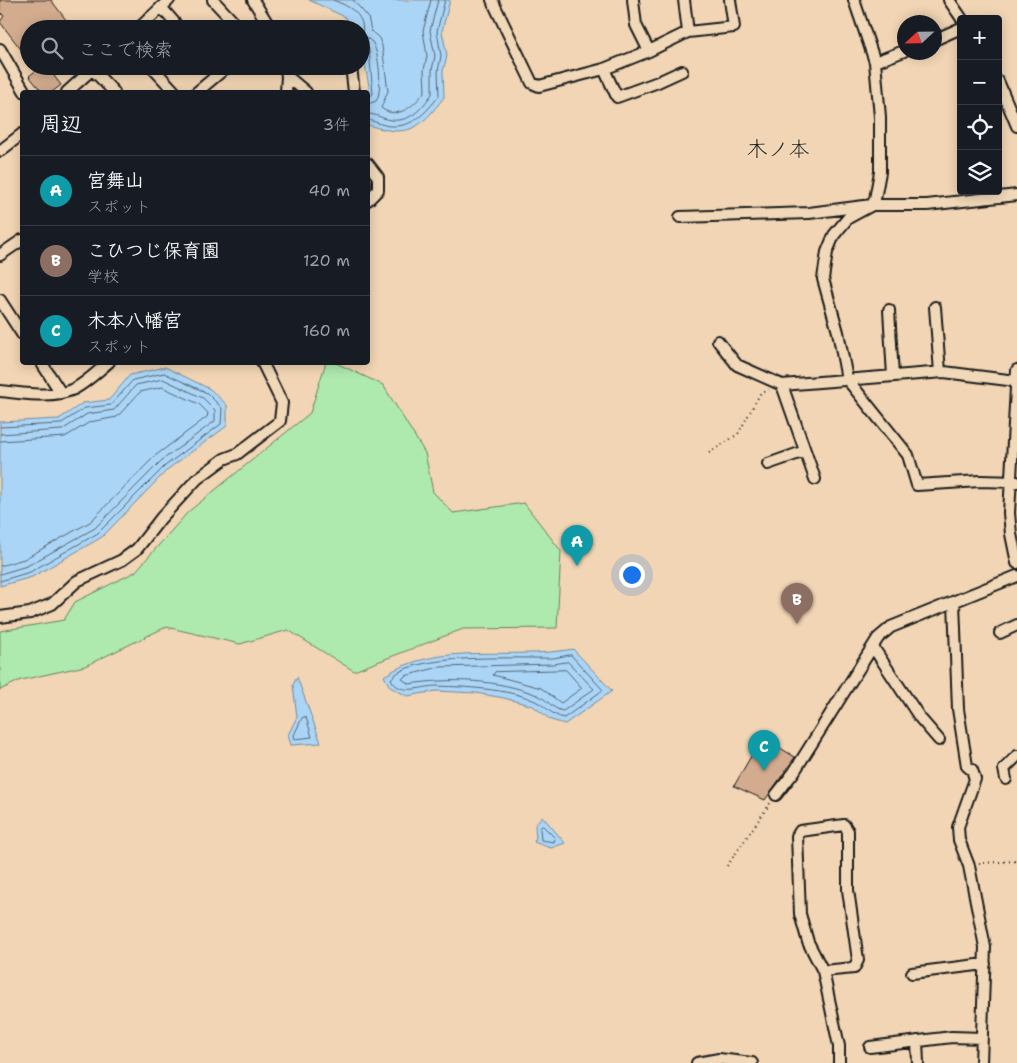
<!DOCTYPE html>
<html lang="ja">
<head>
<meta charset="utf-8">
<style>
	:root { --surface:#171b24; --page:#242831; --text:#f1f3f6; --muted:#9ea1a6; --line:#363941; --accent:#919294 }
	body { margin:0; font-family:"Shantell Sans","Klee One",sans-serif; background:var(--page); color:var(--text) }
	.controls { position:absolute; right:15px; top:15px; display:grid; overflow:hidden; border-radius:5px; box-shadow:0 2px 12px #0003 }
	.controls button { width:45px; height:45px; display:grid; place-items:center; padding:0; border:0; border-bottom:1px solid var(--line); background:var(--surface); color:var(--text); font:25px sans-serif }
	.compass { position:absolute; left:897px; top:15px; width:45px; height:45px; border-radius:50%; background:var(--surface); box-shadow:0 2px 12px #0003; rotate:248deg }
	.you { position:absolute; left:631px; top:574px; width:18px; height:18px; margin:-12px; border:4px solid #fff; border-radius:50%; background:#1a73e8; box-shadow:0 0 0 8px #1a73e833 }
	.badge { display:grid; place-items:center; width:32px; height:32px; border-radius:50%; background:var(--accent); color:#fff; font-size:16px; font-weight:700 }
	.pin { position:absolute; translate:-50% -41px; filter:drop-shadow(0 1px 2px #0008) }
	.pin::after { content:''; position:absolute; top:26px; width:18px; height:15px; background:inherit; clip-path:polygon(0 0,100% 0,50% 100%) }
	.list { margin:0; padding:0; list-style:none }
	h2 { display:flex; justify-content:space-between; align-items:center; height:65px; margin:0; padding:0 20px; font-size:21px }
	h2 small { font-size:16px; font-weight:400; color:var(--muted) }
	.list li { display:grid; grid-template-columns:32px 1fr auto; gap:15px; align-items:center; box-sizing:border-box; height:70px; padding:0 20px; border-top:1px solid var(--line) }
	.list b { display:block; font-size:19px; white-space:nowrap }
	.list p { margin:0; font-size:16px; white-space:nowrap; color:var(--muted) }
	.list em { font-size:16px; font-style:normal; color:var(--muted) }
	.icon { flex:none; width:28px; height:28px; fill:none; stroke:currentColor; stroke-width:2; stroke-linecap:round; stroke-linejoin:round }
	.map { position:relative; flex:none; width:1017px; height:1063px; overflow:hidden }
	.search { position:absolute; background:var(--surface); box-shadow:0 2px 12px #0003; left:20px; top:20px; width:350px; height:55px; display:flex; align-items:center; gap:12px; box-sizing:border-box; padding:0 18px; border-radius:28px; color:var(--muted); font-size:19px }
	.panel { position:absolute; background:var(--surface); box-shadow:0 2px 12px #0003; left:20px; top:90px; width:350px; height:275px; border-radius:5px }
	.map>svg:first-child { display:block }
	.green { fill:#aee9ae; stroke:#658265 }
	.water { fill:#abd5f6; stroke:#728b9f }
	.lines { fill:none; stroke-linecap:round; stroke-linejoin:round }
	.shore { stroke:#556673; stroke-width:1 }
	.building { fill:#d3ac8f; stroke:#1c1c1c }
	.minor-casing { stroke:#1c1c1c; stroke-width:14 }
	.path { stroke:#1c1c1c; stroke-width:2; stroke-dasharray:1 4; stroke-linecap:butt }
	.minor { stroke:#f0d8b8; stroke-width:10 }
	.labels { text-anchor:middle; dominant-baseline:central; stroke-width:4; stroke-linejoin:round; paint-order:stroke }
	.quarter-label { font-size:21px; fill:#1c1c1c; stroke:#f0d8b8 }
</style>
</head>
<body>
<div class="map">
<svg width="1017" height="1063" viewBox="0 0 1017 1063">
	<rect width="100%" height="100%" fill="#f1d5b4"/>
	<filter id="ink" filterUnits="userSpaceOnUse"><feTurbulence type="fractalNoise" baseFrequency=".02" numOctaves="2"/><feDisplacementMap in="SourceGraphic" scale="10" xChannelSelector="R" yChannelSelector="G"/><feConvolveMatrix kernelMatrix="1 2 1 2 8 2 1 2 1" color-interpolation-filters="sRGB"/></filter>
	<g filter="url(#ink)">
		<!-- green -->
		<path class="green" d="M326,362L336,363L383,385L425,453L433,492L453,513L524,503L561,551L557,628L463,629L354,671L288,630L240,644L166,627L85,666L21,680L0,690V631L64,620L75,602L135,572L188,512L310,413Z"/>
		<!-- water -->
		<path class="water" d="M309,0H450L442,31L447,56L443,71L444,97C419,130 409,138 368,125L369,86L361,44V29H353L345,17Z
			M165,367L210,389L227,405V426L168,469L102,537L32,577L0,586V422L59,419L83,403L109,400L130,375Z
			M573,649L612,691L565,724L551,720L533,706L504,698L476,693L436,691L407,696L390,687L384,676C440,640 510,661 573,649Z
			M297,677L321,743L291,745L288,735L297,717L293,685Z
			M542,816L565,843L551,848L534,842L536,837L535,825Z"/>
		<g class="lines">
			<!-- shore -->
			<path class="shore" d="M333,0C351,7 366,15 362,36C365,38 369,39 372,42C379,50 383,92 376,101L368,104
				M353,0L368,17L371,31L379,38L382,46L388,91L381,108C398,121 415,105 425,91L424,70L427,56L423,31L431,0
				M361,44L366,45L369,50L373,94L368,98
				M368,114C376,114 383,119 391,120C411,122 421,109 432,94V70L435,56L430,31L438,0
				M368,120C375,121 383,126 391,126C414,127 425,113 439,96L438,71L441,56L437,31L445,0
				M0,427L60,424L85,408L111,405L133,380L164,373L207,393L222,408L221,424L165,466L98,533L30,572L0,581
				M0,434L62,430L87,414L114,410L136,385L163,379L203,398L215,410V421L161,461L95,528L27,566L0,574
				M0,441L65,437L90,422L117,417L140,392L162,387L199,404L208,413L207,417L155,456L90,522L24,559L0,566
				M571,655L603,690L564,718C551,715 546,706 535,701C514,691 486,689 463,687C454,687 445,686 436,686C422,686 400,697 391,679C410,652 521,659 553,658Z
				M568,662L594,689L563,711C552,709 547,699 537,695C497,679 450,678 409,684L402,679L405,676L439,667L553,664Z
				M566,670L582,688L561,703L541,688L493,675L495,672Z
				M306,717L312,737L295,739L294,735L302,718Z
				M543,826L555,838L554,842L541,840L540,828Z"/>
		</g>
		<!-- building -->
		<path class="building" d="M0,0H51L73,29H29V60L0,22L4,16L0,12Z
			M42,66H67L54,76L61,85L52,92H42L29,76Z
			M762,737L795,757L765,800L734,786Z"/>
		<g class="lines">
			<!-- minor casing -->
			<g class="minor-casing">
				<path id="minor" d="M213,0L240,29
					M253,0L271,29
					M492,0L532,83L539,86L604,69
					M633,0L636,25L649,51L688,32L734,27L730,0
					M684,0L688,32
					M854,0L875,62L880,117V172L875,199L872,205L848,218L834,235L827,252L823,279L838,332L847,379L908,455L917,485L980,481L1017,482
					M949,0L962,19
					M161,7L180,29
					M138,29L169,0
					M934,40L961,28
					M0,49L25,92
					M649,51L604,69L617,97L658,82L682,71
					M875,62L904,51
					M151,66L175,92
					M285,66L287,76L286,92
					M351,66L354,92
					M92,69L114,92
					M287,76L306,92
					M998,81L1017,126
					M67,92L96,66
					M197,92L228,66
					M0,151L22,134
					M368,164L378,177V190L368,200
					M680,217L809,213L872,205H927L1017,195
					M0,255L22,240
					M0,300L22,334
					M935,307L940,372
					M889,310L893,376
					M718,341L737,365L782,385L815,479
					M41,362L61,393
					M1017,370L1009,513L1011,534L1017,563
					M782,385L944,372L1016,381
					M0,391C24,393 51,399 74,389C86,383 98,371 109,362
					M768,464L805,451
					M954,602L958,709L967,766L972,770L975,779L958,827L959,840L969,866L985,947L981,1063
					M0,617L30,613L52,604L77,581L122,560L137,549L161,518L197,479L224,459L237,454L280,421L282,403L262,362
					M1000,633L1017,625
					M873,647L920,718L939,740
					M1006,779L1004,769L1017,756
					M776,795L794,772L878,638L891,627L1017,576
					M823,971L808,942L800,914L797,836L800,831L844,825L848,831V890L858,960L854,968L823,971L839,1046V1063
					M912,973L985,964
					M917,1041L918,1063
					M870,1047L952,1037L982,1038
					M697,1063L719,1059L752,1063"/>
			</g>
			<!-- path -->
			<path class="path" d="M709,453L738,434L760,394L769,390
				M979,863L1017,861
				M727,866L771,802"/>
			<!-- minor -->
			<use href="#minor" class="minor"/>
		</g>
	</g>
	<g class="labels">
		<!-- quarter labels -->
		<g class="quarter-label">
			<text x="778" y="149">木ノ本</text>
		</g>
	</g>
</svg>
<div class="controls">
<button>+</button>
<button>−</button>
<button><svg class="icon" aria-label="locate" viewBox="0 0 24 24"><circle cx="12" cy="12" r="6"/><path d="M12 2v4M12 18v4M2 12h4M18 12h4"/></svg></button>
<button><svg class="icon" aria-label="layers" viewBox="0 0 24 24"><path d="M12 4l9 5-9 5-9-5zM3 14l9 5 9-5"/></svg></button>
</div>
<svg class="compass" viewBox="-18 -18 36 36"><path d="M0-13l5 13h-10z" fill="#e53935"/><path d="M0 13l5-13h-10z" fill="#9ea1a6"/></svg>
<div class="you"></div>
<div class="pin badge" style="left:577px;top:566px;background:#0f9aa8">A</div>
<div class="pin badge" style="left:797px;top:624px;background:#8d6e63">B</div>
<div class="pin badge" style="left:764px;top:771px;background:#0f9aa8">C</div>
<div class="search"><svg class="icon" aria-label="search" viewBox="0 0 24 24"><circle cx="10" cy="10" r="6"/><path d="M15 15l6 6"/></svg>ここで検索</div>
<section class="panel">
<h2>周辺<small>3件</small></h2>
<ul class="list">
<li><span class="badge" style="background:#0f9aa8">A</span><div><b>宮舞山</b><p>スポット</p></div><em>40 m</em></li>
<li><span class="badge" style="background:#8d6e63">B</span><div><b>こひつじ保育園</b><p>学校</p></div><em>120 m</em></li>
<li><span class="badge" style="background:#0f9aa8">C</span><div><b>木本八幡宮</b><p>スポット</p></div><em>160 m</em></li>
</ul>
</section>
</div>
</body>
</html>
